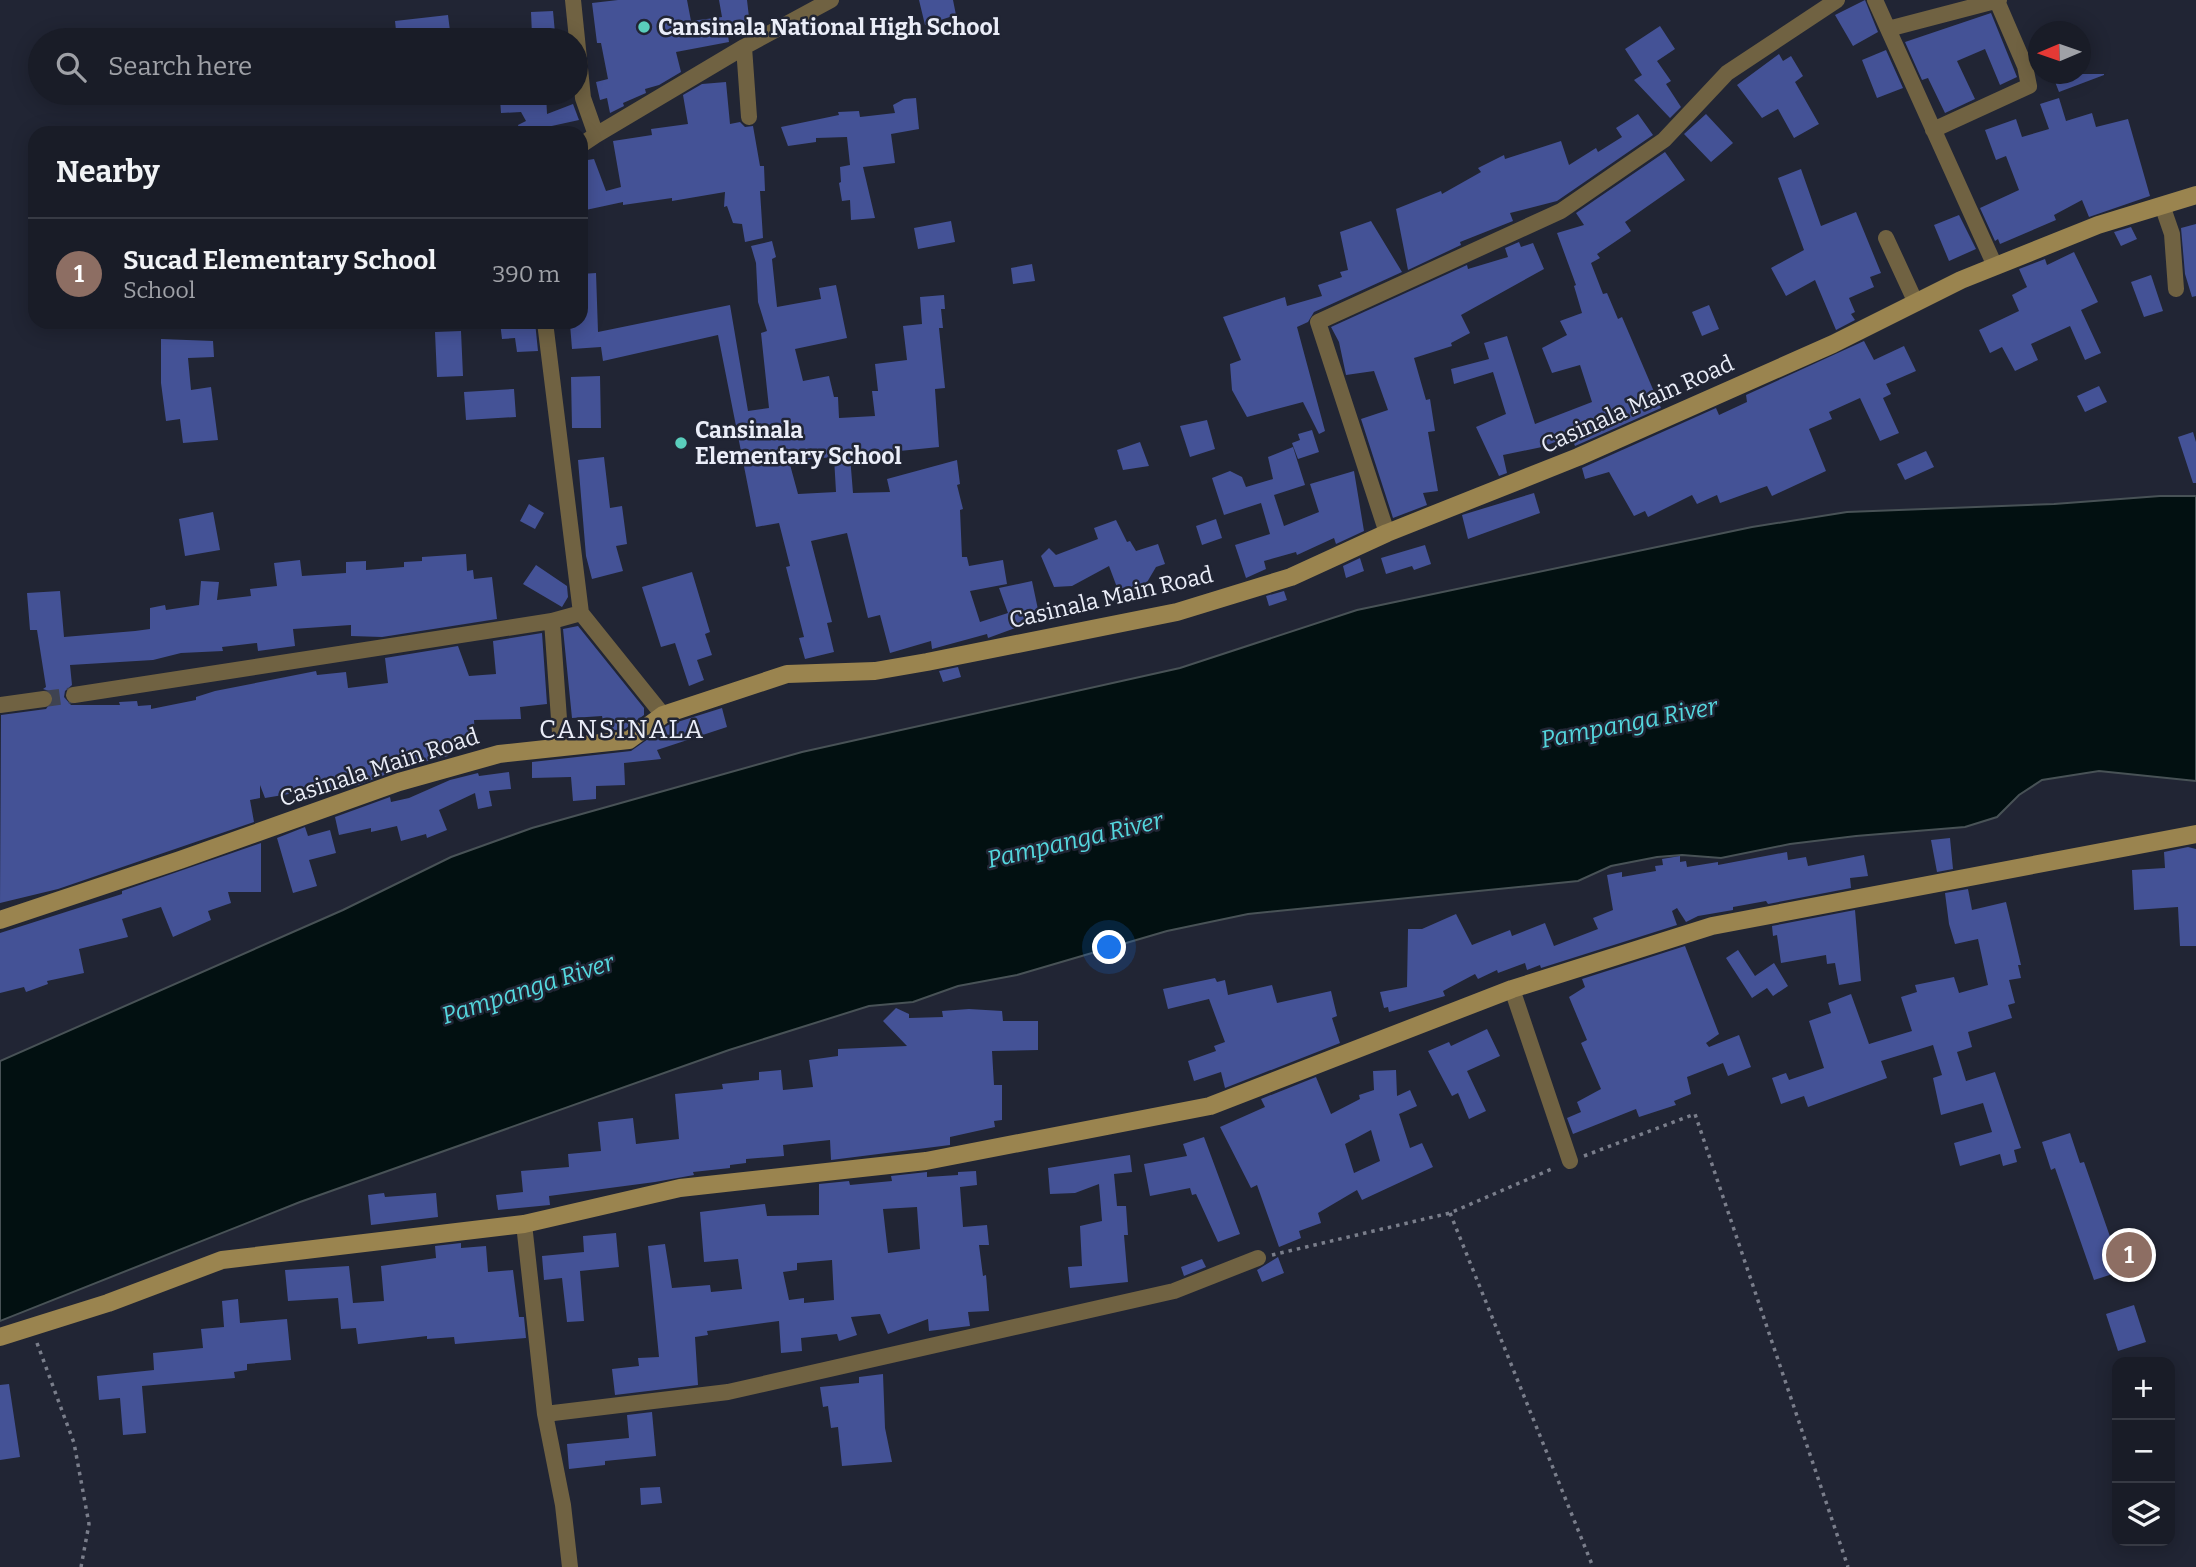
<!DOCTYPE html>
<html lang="en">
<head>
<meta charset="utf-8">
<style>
	:root { --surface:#191c27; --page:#262933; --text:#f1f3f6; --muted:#9fa1a7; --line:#373a44; --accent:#0b8043 }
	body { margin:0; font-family:Bitter,serif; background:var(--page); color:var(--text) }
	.controls { position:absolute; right:21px; bottom:21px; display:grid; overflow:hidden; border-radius:14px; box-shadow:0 4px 18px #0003 }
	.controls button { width:63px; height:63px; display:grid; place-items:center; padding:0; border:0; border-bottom:2px solid var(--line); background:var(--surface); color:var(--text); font:35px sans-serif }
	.compass { position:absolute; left:2028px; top:21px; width:63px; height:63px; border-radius:50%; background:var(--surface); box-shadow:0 4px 18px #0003; rotate:268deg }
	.you { position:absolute; left:1110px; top:948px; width:24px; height:24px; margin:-18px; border:5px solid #fff; border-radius:50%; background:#1a73e8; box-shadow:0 0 0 10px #1a73e833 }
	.badge { display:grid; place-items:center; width:46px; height:46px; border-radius:50%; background:var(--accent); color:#fff; font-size:23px; font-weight:700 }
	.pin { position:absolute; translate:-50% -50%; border:4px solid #fff; box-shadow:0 2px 7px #0006 }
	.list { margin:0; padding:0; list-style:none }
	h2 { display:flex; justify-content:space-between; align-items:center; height:91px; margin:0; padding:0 28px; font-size:30px }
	h2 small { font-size:23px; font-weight:400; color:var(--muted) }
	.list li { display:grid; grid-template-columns:46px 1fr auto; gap:21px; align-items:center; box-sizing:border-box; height:112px; padding:0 28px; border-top:2px solid var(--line) }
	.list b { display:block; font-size:26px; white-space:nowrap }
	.list p { margin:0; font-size:23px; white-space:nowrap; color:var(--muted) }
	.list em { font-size:23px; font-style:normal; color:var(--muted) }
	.icon { flex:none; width:38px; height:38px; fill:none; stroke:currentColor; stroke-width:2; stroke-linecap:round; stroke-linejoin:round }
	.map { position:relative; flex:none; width:2196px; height:1567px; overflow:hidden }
	.search { position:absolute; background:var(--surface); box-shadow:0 4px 18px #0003; left:28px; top:28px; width:560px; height:77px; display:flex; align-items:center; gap:18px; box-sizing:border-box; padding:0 24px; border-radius:38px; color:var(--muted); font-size:26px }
	.panel { position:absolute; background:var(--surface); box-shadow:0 4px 18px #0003; left:28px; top:126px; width:560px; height:203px; border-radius:21px }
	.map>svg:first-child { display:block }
	.water { fill:#021011; stroke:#485256; stroke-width:2 }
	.building { fill:#445296; fill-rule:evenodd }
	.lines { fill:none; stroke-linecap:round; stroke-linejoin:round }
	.street-tunnel { stroke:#3f4351; stroke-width:16; stroke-dasharray:16 8; stroke-linecap:butt }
	.path { stroke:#7a7e8b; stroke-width:3.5; stroke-dasharray:3.5 5; stroke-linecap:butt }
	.street { stroke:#706242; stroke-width:16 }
	.secondary { stroke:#9a844f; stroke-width:18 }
	.poi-dot { fill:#5acebc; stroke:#212534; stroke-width:2.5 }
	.labels { text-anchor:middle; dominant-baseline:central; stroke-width:5; stroke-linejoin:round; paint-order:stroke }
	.poi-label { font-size:23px; font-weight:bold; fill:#eaedf8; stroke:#212534; text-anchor:start }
	.street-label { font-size:23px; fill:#eaedf8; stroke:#212534 }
	.water-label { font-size:24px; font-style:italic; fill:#54d7de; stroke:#212534 }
	.quarter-label { font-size:26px; letter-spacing:2px; fill:#eaedf8; stroke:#212534 }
</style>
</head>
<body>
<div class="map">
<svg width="2196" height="1567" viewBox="0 0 2196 1567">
	<rect width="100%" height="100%" fill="#212534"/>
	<!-- water -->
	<path class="water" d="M2160,496H2196V781L2099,771L2042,780L2019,795L1997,817L1965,827L1856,836L1790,844L1721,858L1682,855L1657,857L1611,866L1578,881L1248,914L1167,931L1017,975L958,986L913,1002L869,1006L729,1050L300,1202L0,1321V1061L343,910L451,857L532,828L802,752L1180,668L1357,610L1752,527L1847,512L2054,504Z"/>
	<!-- building -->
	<path class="building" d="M618,0H687L691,21L722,17L719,0H747L750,26L727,29L729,42L676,52L681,72L659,85L645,89L646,93L623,103L624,106L610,113L607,98L600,100L596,82L608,79L601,43H597L592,3Z
		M919,0H953L956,15L925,25Z
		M1865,0L1878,32L1853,46L1835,15Z
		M553,11L555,33L532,35L531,12Z
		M1991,13L2017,77L2000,85L1985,49L1957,61L1975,99L1945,113L1928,78L1922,80L1905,42Z
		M448,15L451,39L397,40L395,21Z
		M1660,26L1675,49L1657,61L1671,81L1666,84L1681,107L1670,118L1634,80L1642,75L1625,49Z
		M1886,50L1903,88L1877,98L1862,60Z
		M1779,54L1783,61L1791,56L1803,76L1795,82L1819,124L1794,138L1778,109L1762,118L1737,85Z
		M2052,74H2104V75L2059,92Z
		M726,82L730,124L740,122L745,127L753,126L760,166H764L765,191H760L763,238L745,242L742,224L733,223L727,206L724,207L725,192L672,201V198L623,205V202L581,211V161L594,159L606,191L621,187L613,141L652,135L651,129L688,124L683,95L702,84Z
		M527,93H546L547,114L573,104L579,120L520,133L518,125L526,121L521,112L501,113L500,99L527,97Z
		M916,98L919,129L891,134L895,163L863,167L875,218L851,220L850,200L842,201L839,183L841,182L840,167L850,165L847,137L816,138V142L788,146L781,127L839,115L838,112L859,111L860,117L895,113L893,105L904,99Z
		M2059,98L2066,121L2092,113L2096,127L2128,119L2150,196L2089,217L2082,200L2054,215L2056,220L2000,244L1998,239L1995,241L1980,208L2019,190L2006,156L1996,160L1985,130L2016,119L2022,137L2049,129L2040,104Z
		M1638,114L1653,135L1557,201L1510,213L1513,221L1460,242L1461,245L1408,270L1396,209L1441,191L1442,194L1481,172L1478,168L1504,155L1505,159L1561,141L1569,165L1596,148L1598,152L1622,137L1616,128Z
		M1706,114L1733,143L1711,162L1684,134Z
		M1665,152L1685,180L1625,222L1631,231L1597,254L1600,258L1591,263L1603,294L1607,293L1618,319L1622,317L1661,408L1575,446L1571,436L1542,447L1503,455L1507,473L1499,476L1476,427L1506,414L1493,372L1454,384L1451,369L1489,359L1484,343L1507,336L1535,424L1592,402L1580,365L1552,373L1542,348L1567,335L1560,321L1582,313L1574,286L1576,285L1557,233L1584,225L1576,213Z
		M1801,169L1821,226L1856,212L1881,273L1870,277L1874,287L1849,298L1855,312L1851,314L1855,320L1836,330L1815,280L1786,296L1771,268L1804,250L1778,178Z
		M1959,215L1976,249L1949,261L1934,225Z
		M951,221L955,242L918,249L914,228Z
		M1371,221L1402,272L1314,312L1308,322L1297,327L1325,431L1319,434L1303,402L1247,417L1232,390L1230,364L1241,360L1223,317L1285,297L1287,306L1322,296L1318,285L1342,277L1340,272L1348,270L1340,232Z
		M2196,224V296L2192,297L2185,274L2181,228Z
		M2131,227L2137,239L2121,246L2114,232Z
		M772,241L776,257L772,259L777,307L821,299L819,288L836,285L847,338L795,349L803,381L829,376L834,397H838L839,418L875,416L872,391H878L875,364L907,360L903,326L922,324L920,297L944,295L945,309H941L943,328H939L945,388L935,389L939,447L850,456L853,493L890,492L887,479L957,460L960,484L957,485L963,509L960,510L962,557H967L969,566L1003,560L1007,584L970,591L980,622L1008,613L999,588L1032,581L1040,619L988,638L987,634L932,649L931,641L890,653L880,615L868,618L847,533L811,541L832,622L827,623L834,652L805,659L799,638L804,637L786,567L790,566L779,523L756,527L718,335L603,361L601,347L572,349L570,324L581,323V274L596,273L598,332L730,305L748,411L769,408L761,333L767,331L758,302L756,263L751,246ZM834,457L836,492L798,494L789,461Z
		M1519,242L1521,247L1533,243L1544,269L1461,315L1470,333L1451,343L1452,346L1414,358L1426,400L1430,399L1435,431L1428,432L1438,491L1423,493L1427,505L1393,518L1361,419L1388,410L1374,371L1346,375L1339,342L1331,327L1467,265L1468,269L1508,257L1505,248Z
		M2074,252L2098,302L2081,310L2101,353L2085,360L2070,326L2031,344L2038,360L2015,371L2002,347L1990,353L1979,330L2019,311L2012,295L2027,287L2019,269L2045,259L2047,265Z
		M1032,264L1035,281L1013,284L1011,268Z
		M2151,275L2163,311L2144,317L2131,282Z
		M1709,305L1719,329L1702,336L1692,312Z
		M500,322H535L538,351L517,352L515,338L502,339Z
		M461,331L463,376L437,377L435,332Z
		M161,339L213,341L214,357L188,358L191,390L211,387L218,440L183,443L180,419L166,421L161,383Z
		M1864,341L1874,360L1904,346L1916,371L1886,384L1891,394L1883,398L1899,433L1880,441L1860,398L1829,412L1832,419L1809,429L1826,471L1772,496L1767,486L1720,503L1717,495L1697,504L1692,495L1648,517L1645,511L1634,516L1609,472L1585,479L1582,468L1716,408L1719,415L1747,402L1746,395Z
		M600,376L601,428H572L571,377Z
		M2099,386L2107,402L2085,412L2077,396Z
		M514,389L516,417L466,420L464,392Z
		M1207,420L1215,449L1190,457L1180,426Z
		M1312,430L1319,452L1298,459L1292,443L1300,440L1298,434Z
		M2193,432L2196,442V483H2193L2178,437Z
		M1140,442L1149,466L1123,470L1117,450Z
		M1293,447L1305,485L1274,495L1284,526L1319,512L1310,484L1354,471L1364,531L1336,544L1334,538L1297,555L1296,552L1264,561L1266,569L1246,578L1235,545L1270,534L1261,503L1224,515L1212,478L1230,471L1242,477L1246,487L1273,479L1268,457Z
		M1926,451L1934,467L1905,480L1897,464Z
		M604,457L610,508L622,506L627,544L616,546L623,571L592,579L586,556L578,460Z
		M1534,493L1540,513L1468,539L1462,515Z
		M529,504L544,513L535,529L520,521Z
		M213,512L220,550L185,556L179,519Z
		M1216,519L1222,538L1202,545L1196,526Z
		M1116,520L1127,542L1130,541L1136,551L1158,544L1165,564L1156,567L1143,589L1129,594L1118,590L1109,566L1072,586L1054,587L1041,556L1049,548L1056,555L1098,539L1094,528Z
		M1425,545L1431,564L1414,570L1412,566L1386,574L1381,558Z
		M466,554L467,571L473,570L474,579L492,577L497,619L382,637L351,636V625L293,629L295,646L258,651L257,643L222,647L223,651L181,653L153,660L70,665L72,685L65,691L64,697L71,705H120L119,702L137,701L138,706L151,705V709L196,700V697L215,691L316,671L317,675L346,672L348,688L388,683L385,658L458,646L469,676L496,674L493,641L542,633L547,704L520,707L521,719L474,720L475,738L446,741L448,756L387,771V774L358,785L302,796L301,792L265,798L260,785V798L250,800L254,822L58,889L0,903L1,715L46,709L54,698L52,692L43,689L46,687L37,630H30L27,593L60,591L64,637L135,631L150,629V608L165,605L166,610L199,605L201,581L219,582L217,600L251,596L250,589L277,586L274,563L300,560L302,576L346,573V562L366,561V570L404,567V562L422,561V557Z
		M1360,558L1364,571L1346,578L1343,566Z
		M536,565L567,586L568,597L562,607L523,584Z
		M692,572L710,632L705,634L712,655L697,660L704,680L689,686L675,643L661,647L642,587Z
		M1284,591L1287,600L1269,606L1266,596Z
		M578,626L644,708V715L625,729L605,731L602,716L572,718L563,629Z
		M958,667L961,677L943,682L939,671Z
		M722,708L727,727L657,750L661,759L624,763L625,785L596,786V799L573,801L571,777L532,778V762L631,751L668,725Z
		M509,772L511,789L489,791L492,806L478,809L475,793L439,810L447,830L427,838L426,834L401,841L397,826L371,832V828L339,835L335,817L390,797L391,802L409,798L450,780L478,773L479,776Z
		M305,827L308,836L330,830L336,853L309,860L317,886L293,893L277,838Z
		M1950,838L1953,869L1937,872L1931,840Z
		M261,843V892H228L231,903L208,911L211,920L173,937L161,907L122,919L128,937L79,949L84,973L47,981L48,984L26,992L24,987L0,993V933L122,894V891Z
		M2188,847L2196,849V946H2180L2178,907L2134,910L2132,870L2165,868L2164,852Z
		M1787,852L1788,860L1806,857L1808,866L1864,855L1868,876L1850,878L1851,888L1768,904L1766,901L1733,907V910L1698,916L1686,922L1677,908L1672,911L1677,925L1541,968L1540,965L1527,970L1525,963L1498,973L1497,970L1478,979L1475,974L1443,991L1445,996L1389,1012L1388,1007L1384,1008L1380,992L1407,987L1408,929H1422L1456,914L1472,945L1510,930L1512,936L1545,923L1554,946L1598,929L1593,918L1613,910L1607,875L1622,872V877L1656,871L1655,866L1663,865L1662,859L1680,856V862L1686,861L1687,867L1718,862V865Z
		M1968,889L1972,910L2006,902L2021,965H2018L2021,978L2009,980L2015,1003L2008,1005L2012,1018L1968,1032L1972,1047L1957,1052L1966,1081L1995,1072L2021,1148L2014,1150L2017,1162L2003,1166L2000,1154L1960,1166L1954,1143L1992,1132L1983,1103L1941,1115L1933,1078L1942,1075L1933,1045L1881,1061L1887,1078L1808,1107L1804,1096L1781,1104L1772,1078L1786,1073L1789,1080L1824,1068L1809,1021L1831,1013L1828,1003L1851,994L1869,1044L1912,1031L1901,997L1917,992L1915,985L1954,977L1959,993L1988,985L1978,939L1955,944L1949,924L1945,893Z
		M1855,910L1861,981L1839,985L1835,963L1827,964L1826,955L1781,963L1777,935L1773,936L1772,926Z
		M1685,946L1719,1034L1706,1043L1709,1047L1739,1035L1751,1067L1728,1076L1723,1063L1687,1077L1691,1094L1674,1101L1676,1105L1639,1117L1636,1109L1573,1134L1567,1118L1581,1112L1577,1102L1601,1089L1581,1043L1587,1040L1569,997L1585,987L1582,979Z
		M1738,950L1755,976L1774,963L1788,986L1773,996L1767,988L1752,998L1726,958Z
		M1215,978L1217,982L1225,980L1228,995L1272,985L1277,1003L1331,991L1337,1016L1332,1018L1340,1043L1225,1088L1221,1072L1194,1081L1188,1061L1216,1051L1214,1046L1225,1042L1209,999L1168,1009L1163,989Z
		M896,1008L909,1014V1018L943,1017L942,1011L969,1009L1002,1011L1003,1021H1038V1050L992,1051L994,1085H1002V1120L994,1121L995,1127L950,1137V1145L831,1160L830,1140L783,1145L784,1156L746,1159V1163L730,1165V1168L693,1172L694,1175L655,1182L549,1196L550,1205L498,1210L496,1195L523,1192L521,1171L569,1167L568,1154L601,1151L598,1122L633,1118L636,1144L679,1139L675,1094L723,1089L722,1084L759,1080V1072L781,1070L783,1090L813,1087L809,1060L838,1056V1049L907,1046L883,1021Z
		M1487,1029L1500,1056L1467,1071L1486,1111L1469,1119L1458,1093L1452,1096L1428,1051L1449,1042L1451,1046Z
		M1396,1070L1397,1096L1410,1090L1417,1106L1399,1114L1410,1148L1422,1143L1433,1167L1362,1200L1357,1190L1318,1213L1321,1223L1299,1231L1301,1238L1279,1247L1257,1185L1251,1188L1220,1127L1265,1107L1261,1099L1316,1077L1331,1114L1360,1099L1359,1095L1374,1090L1373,1071ZM1371,1130L1380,1161L1354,1173L1345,1144Z
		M2070,1133L2080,1163L2084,1162L2122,1271L2094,1280L2055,1168L2051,1170L2042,1142Z
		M1204,1137L1240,1234L1218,1242L1196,1194L1192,1195L1190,1188L1150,1196L1144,1164L1187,1156L1183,1144Z
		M1130,1155L1132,1172L1114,1174L1117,1206H1126L1128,1235H1124L1128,1282L1070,1288L1068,1267L1082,1266L1080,1226L1102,1221L1099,1184L1075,1193L1050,1194L1048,1168Z
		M976,1171L977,1185L960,1187L963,1227L987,1225L989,1245H979L983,1276L986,1275L989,1311L968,1312L970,1326L929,1331L928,1319L888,1334L880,1314L851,1317L857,1335L839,1341L837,1334L801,1338L802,1351L781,1353L779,1321L707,1331L708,1335L695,1337L698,1385L615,1395L612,1369L639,1366L638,1358L659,1357L648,1246L665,1244L672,1288L710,1285L711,1292L742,1289L738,1259L704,1262L700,1212L765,1204L767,1216L819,1215V1184L849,1181L850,1185L892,1181L891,1176L927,1172V1177L958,1175V1172ZM917,1207L920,1249L888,1253L883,1209ZM832,1260L834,1300L804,1303V1298L789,1300L783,1272L797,1270V1263Z
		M384,1193L385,1197L436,1193L438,1217L371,1225L368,1195Z
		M616,1233L619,1267L580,1271L584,1321L567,1322L562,1278L544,1280L542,1256L584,1252L583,1236Z
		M461,1243V1248L486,1246L488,1272L513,1270L519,1317H524L526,1338L455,1344L454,1337L427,1339V1336L358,1344L356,1328L341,1329L338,1298L288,1301L285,1270L349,1266L353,1303L384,1301L381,1266L436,1258L435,1246Z
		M1278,1257L1284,1273L1262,1282L1257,1270Z
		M1202,1259L1206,1267L1184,1276L1181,1267Z
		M238,1299L240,1323L287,1319L291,1360L247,1364V1370L234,1372L235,1378L142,1386L146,1433L123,1435L120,1398L99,1400L97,1376L154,1370L153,1353L203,1348L201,1329L224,1327L222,1301Z
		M2134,1305L2146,1342L2118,1351L2106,1314Z
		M883,1374L885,1428L892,1462L842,1466L838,1427L831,1428L828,1406L823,1407L820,1387L859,1383V1377Z
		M9,1384L20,1457L0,1460V1385Z
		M652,1412L656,1456L605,1461V1465L569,1469L567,1444L629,1438L627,1415Z
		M660,1487L662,1503L641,1505L640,1488Z"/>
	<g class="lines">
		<!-- street-tunnel -->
		<path class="street-tunnel" d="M44,699L74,695"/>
		<!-- path -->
		<path class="path" d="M1584,1156L1695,1114L1848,1567
			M1450,1213L1593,1567
			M1272,1255L1450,1213L1554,1168
			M37,1343L74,1443L89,1524L81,1567"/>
		<!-- street -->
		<path class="street" d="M573,0L583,98L596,135L581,145
			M1875,0L1888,29L1999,0
			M1888,29L1995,266
			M744,47L749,117
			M1933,130L2029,86L2025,66L1997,1
			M596,135L744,47L831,0
			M2162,205L2172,234L2176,289
			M1886,238L1916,303
			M545,322L581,613L663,715
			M1387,533L1318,322L1561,211L1664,140L1727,73L1837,0
			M552,621L561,747
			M74,695L552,621L581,613
			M0,705L44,699
			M1512,989L1570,1161
			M524,1224L545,1414L563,1505L570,1567
			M545,1414L728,1392L1174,1291L1258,1258"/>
		<!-- secondary -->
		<path class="secondary" d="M0,920L180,860L399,782L499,754L629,740L663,715L787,674L875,671L927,662L1177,612L1291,577L1387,533L1578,457L1833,344L1961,280L2098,225L2196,195
			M0,1337L108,1303L222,1260L524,1224L680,1188L926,1161L1210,1106L1512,989L1712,926L2196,834"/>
	</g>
	<!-- markers -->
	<g class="poi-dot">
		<circle cx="644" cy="27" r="7"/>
		<circle cx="681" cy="443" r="7"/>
	</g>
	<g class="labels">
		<!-- poi labels -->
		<g class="poi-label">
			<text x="658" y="27">Cansinala National High School</text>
			<text x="695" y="430">Cansinala<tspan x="695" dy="26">Elementary School</tspan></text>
		</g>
		<!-- street labels -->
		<g class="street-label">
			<text transform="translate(1637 404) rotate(-24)">Casinala Main Road</text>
			<text transform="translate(1111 597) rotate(-13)">Casinala Main Road</text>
			<text transform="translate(379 767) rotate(-18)">Casinala Main Road</text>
		</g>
		<!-- water labels -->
		<g class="water-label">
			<text transform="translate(1629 723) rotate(-11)">Pampanga River</text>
			<text transform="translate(1075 840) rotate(-13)">Pampanga River</text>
			<text transform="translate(528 989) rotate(-18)">Pampanga River</text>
		</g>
		<!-- quarter labels -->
		<g class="quarter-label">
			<text x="622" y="729">CANSINALA</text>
		</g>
	</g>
</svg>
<div class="controls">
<button>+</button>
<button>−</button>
<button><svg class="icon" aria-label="layers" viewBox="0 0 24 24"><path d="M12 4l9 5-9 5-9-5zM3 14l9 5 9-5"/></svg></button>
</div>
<svg class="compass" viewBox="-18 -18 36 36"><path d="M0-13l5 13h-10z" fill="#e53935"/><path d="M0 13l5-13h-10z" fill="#9fa1a7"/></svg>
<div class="you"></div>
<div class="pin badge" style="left:2129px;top:1255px;background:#8d6e63">1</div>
<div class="search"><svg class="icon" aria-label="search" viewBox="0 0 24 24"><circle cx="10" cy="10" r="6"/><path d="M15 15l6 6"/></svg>Search here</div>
<section class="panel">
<h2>Nearby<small></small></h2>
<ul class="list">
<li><span class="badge" style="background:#8d6e63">1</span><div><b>Sucad Elementary School</b><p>School</p></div><em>390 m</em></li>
</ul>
</section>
</div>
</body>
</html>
